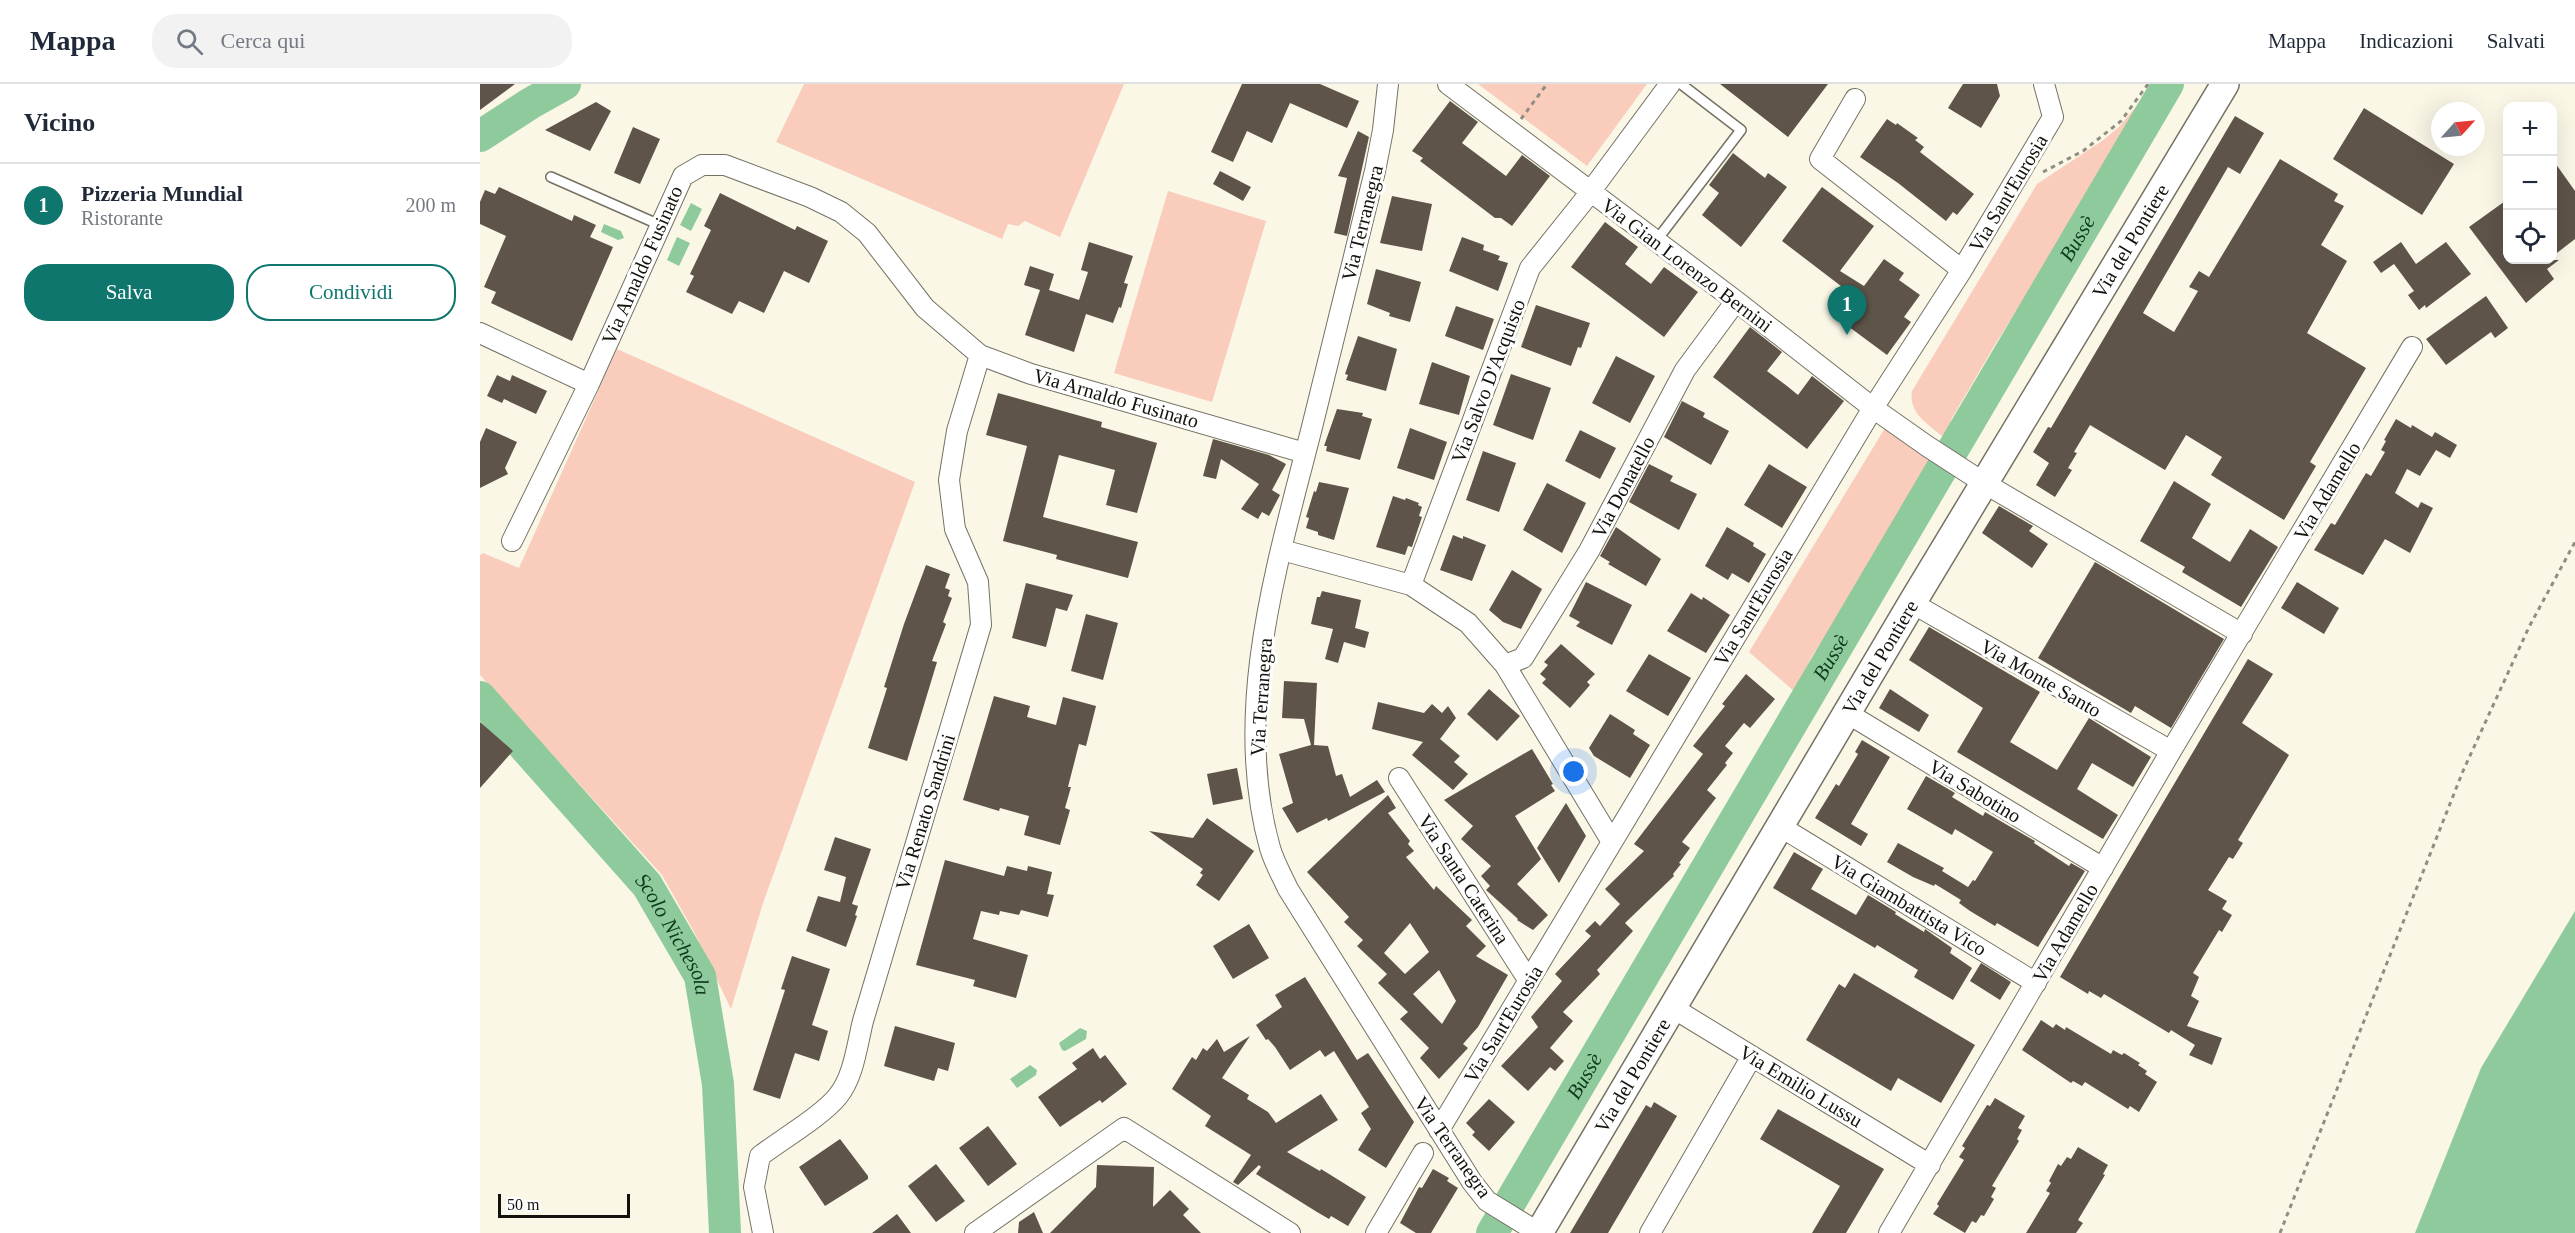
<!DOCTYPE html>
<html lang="it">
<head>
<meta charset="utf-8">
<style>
	:root { --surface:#fff; --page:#f2f2f3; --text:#1f2937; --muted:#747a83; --line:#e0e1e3; --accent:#0f766e }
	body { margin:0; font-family:"Times New Roman",serif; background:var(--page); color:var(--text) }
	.controls { position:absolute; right:18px; top:18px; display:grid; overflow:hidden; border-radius:12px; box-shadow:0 6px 24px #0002 }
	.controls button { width:54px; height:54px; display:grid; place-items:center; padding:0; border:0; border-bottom:2px solid var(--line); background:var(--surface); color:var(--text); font:30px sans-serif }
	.compass { position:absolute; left:1951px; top:18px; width:54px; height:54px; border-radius:50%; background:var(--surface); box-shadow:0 6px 24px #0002; rotate:63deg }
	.scale { position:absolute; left:18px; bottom:15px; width:132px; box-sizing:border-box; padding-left:6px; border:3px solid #13120c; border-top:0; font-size:16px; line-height:21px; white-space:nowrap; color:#13120c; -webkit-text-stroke:4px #fff; paint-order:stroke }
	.you { position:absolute; left:1094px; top:688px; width:21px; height:21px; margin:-15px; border:4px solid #fff; border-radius:50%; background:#1a73e8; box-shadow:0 0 0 9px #1a73e833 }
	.badge { display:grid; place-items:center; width:39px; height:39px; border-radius:50%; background:var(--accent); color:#fff; font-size:20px; font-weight:700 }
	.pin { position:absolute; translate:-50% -50px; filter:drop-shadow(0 2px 3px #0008) }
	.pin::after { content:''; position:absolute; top:32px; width:21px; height:18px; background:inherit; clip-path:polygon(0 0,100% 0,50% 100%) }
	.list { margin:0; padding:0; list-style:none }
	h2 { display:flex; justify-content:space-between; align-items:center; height:78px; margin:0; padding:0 24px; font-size:26px }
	h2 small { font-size:20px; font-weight:400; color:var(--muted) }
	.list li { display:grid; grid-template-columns:39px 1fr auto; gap:18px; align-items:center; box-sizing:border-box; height:84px; padding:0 24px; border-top:2px solid var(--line) }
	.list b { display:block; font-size:22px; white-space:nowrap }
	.list p { margin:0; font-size:20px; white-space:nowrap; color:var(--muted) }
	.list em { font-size:20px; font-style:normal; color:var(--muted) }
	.actions { display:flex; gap:12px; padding:18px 24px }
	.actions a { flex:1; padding:14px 0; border:2px solid var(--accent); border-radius:24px; text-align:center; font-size:21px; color:var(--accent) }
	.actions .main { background:var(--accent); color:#fff }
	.icon { flex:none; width:33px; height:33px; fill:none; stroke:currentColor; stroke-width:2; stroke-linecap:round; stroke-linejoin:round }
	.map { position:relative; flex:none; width:2095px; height:1149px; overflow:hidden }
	header { display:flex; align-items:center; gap:36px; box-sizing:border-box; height:84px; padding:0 30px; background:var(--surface); border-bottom:2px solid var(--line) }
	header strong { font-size:28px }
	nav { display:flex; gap:33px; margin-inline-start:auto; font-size:21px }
	.search { width:420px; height:54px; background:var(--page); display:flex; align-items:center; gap:15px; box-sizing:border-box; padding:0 21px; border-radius:24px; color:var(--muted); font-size:22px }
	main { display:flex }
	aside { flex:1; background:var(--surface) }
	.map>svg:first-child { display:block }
	.green { fill:#f9ccbc }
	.water { fill:#8eca9b }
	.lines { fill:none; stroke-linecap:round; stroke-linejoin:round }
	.river { stroke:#8eca9b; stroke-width:32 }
	.building { fill:#5e5449; fill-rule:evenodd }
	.service-casing { stroke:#757264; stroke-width:12 }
	.minor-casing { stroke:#757264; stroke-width:22 }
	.secondary-casing { stroke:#757264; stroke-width:30 }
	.path { stroke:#908d82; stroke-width:3; stroke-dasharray:4.5 4.5; stroke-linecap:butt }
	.service { stroke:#fff; stroke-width:9 }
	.minor { stroke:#fff; stroke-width:20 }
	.secondary { stroke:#fff; stroke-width:27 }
	.labels { text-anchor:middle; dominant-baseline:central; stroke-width:6; stroke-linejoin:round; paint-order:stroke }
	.street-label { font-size:20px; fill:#13120c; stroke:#fff }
	.water-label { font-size:21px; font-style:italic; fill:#0e3b1d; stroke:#fff }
</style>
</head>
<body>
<header>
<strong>Mappa</strong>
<div class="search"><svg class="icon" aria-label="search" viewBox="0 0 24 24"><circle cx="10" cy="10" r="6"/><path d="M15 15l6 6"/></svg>Cerca qui</div>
<nav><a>Mappa</a><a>Indicazioni</a><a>Salvati</a></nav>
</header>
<main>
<aside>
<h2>Vicino<small></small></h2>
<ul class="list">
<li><span class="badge">1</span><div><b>Pizzeria Mundial</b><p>Ristorante</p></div><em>200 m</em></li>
</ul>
<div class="actions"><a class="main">Salva</a><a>Condividi</a></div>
</aside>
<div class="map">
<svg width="2095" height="1149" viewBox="0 0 2095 1149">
	<rect width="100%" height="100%" fill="#fbf7e7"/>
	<!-- green -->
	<path class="green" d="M324,0H644L580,153L545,137L538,142L528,140L522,155L296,58Z
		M998,0H1167L1107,82Z
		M1674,0H1679L1516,259L1472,334L1466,351L1463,353C1448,340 1428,329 1432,307L1557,100L1622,57L1640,42Z
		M688,107L786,137L732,318L634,289Z
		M137,265L435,398L283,819L251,925L214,848L182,791L0,591V471L3,469L39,484Z
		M1405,344L1451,376V380L1434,404L1384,491L1331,574L1315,608L1269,568Z"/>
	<!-- water -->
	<path class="water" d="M211,119L222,125L211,147L200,141Z
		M124,140L141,147L144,154L138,156L121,148Z
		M197,153L210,159L199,182L187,176Z
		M2095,827V1149H1935L2001,984Z
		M600,944L607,947L606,955L585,967L582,966L579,959Z
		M550,981L557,986L556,991L537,1004L530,995Z"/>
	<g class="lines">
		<!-- river -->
		<g class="river">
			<path d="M0,52L51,19L85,0"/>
			<path id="s1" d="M0,613L167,801L220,892L238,1000L245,1149"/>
			<path id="s2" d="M1012,1149L1688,0"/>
		</g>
	</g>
	<!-- building -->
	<path class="building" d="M0,0H35L0,26Z
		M762,0H840L879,17L867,44L810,19L792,59L767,47L753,78L731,68Z
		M1240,0H1348L1308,53Z
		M1483,0H1517L1520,12L1501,44L1468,24Z
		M970,17L998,38L982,59L1026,92L1042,71L1070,92L1032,142L1021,134H1015L940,77L943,74L932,67Z
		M116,18L131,27L110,67L65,46Z
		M1884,24L1974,80L1942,131L1853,75Z
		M1755,32L1784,49L1760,90L1748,83L1663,229L1694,248L1718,207L1709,203L1719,187L1729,193L1800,75L1858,110L1854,117L1864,122L1841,161L1867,177L1827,249L1886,284L1830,378L1836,382L1804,436L1731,391L1742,373L1706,351L1685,386L1610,341L1594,368L1597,369L1588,384L1592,386L1575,413L1556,401L1569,379L1553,368L1568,343L1571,344Z
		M1407,35L1416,41L1417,39L1438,54L1435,56L1444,63L1440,68L1494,110L1477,131L1473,128L1466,137L1418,99L1380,73Z
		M153,43L180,55L160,100L134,89Z
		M878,47L889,53L867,152L854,149L867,94L858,92Z
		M1253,69L1285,94L1288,89L1307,103L1261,163L1222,131L1239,109L1229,101Z
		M2073,76L2095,107V155L2073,172Z
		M740,87L771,103L763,117L733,100Z
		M19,103L92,137L94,131L116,141L110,153L133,163L92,257L11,219L16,208L4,203L26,152L0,140V118L5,106L15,110Z
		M1342,103L1394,142L1360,187L1384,202L1404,175L1424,189L1419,196L1440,211L1424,233L1431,238L1407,271L1357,234L1374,212L1302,157Z
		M240,109L315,146L317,142L348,157L329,199L304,187L284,229L259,217L252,230L206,208L214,192L210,190L231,146L224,142Z
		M912,112L952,120L942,167L900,159Z
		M2028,115V176H2079L2067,185L2074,195L2046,219L1989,143Z
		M1125,138L1158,163L1145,180L1171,200L1184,183L1218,208L1184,253L1091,183Z
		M982,153L1004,161L1003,166L1020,172L1018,176L1028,179L1018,207L969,187Z
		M609,158L653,172L644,199L648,200L641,224L639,223L633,239L606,230L594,268L545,251L560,206L544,201L550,182L574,190L569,206L599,216L608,188L601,186Z
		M1921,158L1936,180L1966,158L1991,190L1946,224L1945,221L1939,226L1928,211L1934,207L1914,180L1901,189L1893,178Z
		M896,185L941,198L930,238L909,232L910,229L887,220Z
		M2006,212L2028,244L2015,254L2011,248L1966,281L1946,255Z
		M1056,221L1110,239L1101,264L1098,263L1091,282L1041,263Z
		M976,222L1014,235L1003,266L965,252Z
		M1270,243L1302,268L1287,287L1307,302L1318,311L1332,292L1364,317L1327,365L1233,293Z
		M878,252L917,265L906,307L866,296L868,291L865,290Z
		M1136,272L1175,292L1150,339L1112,319Z
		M952,278L990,292L979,331L939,320Z
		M1031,290L1071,304L1053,356L1013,341Z
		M17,291L30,297L32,291L67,307L56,330L24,315L22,319L7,312Z
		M518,309L622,338L621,343L677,359L657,429L626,421L635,386L579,371L563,433L658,458L648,494L576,475L577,471L523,457L547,362L506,351Z
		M1202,317L1225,329L1223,333L1249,347L1231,381L1184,353Z
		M857,325L883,329L882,332L892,335L880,376L846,367L847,362H844Z
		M1916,335L1931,344L1932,341L1952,353L1955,348L1977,361L1970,374L1956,366L1940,392L1927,385L1915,409L1938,424L1941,418L1953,424L1930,469L1905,455L1883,491L1834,466L1851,439L1855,441L1886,389L1891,392L1905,368L1901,366L1906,357L1904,356Z
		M6,344L37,358L25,384L28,390L0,404V358Z
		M930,344L967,358L954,396L917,384Z
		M1100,346L1136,364L1120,395L1085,377Z
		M733,355L789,371L806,380L792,406L800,411L789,432L782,428L778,435L761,425L779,400L741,375L736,395L723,392Z
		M1003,367L1036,379L1019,428L986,416Z
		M1169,380L1193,392L1190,397L1217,410L1199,446L1149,418Z
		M1289,380L1327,403L1302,444L1264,421Z
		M1694,397L1731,420L1712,454L1750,478L1770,445L1798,463L1761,523L1702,488L1705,483L1660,457Z
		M839,398L869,404L854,456L838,451V448L826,444L829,434L826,433L834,407L836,408Z
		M1067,399L1106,419L1082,469L1043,446Z
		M913,412L925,416L926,414L939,419L938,421L942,423L939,432L942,433L932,463L928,462L925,471L896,463Z
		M1519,422L1553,442L1549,447L1568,460L1552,484L1502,449Z
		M1136,443L1181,475L1166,502L1128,480L1130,478L1120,472Z
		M1247,443L1274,459L1273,462L1286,470L1269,499L1252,489L1248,496L1225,482Z
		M973,451L983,455V452L1006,461L992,497L960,486Z
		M1615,478L1744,555L1691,644L1655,622L1651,629L1558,574Z
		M446,481L470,490L465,504L470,506L468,512L472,514L463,538L466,540L452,577L457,578L427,677L388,664L407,604L404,603L424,540Z
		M1032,486L1062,505L1041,545L1023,538L1009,526Z
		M1106,498L1152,521L1132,561L1096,542L1100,538L1089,532Z
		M1817,498L1859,524L1844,550L1801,524Z
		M546,499L593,511L587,527L576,524L566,563L532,554Z
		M842,507L881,516L875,544L889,548L885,564L864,558L858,579L845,575L853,545L831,540L837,513H840Z
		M1211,509L1222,516L1223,513L1250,531L1226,569L1187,547Z
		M606,530L638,539L623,596L591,587Z
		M1449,543L1560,608L1530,658L1577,686L1609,634L1671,673L1653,703L1612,679L1597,705L1638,731L1623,755L1477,668L1503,624L1429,576Z
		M1081,560L1115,590L1107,598L1110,601L1090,624L1062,599L1066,595L1060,590L1068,581L1064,578Z
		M1169,570L1211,594L1188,632L1146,607Z
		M1768,575L1793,590L1762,639L1809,671L1758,756L1763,759L1753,775L1749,773L1728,806L1747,817L1742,825L1752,831L1742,848L1739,846L1713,889L1719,893L1711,912L1719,917L1707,942L1742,954L1732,981L1709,971L1715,961L1691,946L1689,949L1624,910L1621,914L1609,907L1608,910L1580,893Z
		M1266,590L1295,615L1270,644L1264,639L1245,662L1253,669L1245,679L1247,681L1227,706L1236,714L1202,758L1210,764L1199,779L1201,780L1193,790L1194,792L1145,839L1153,847L1117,886L1120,890L1083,928L1093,937L1070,964L1084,977L1075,987L1070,983L1048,1007L1021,982L1058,943L1051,933L1082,897L1075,890L1111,852L1105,847L1115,837L1120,842L1140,820L1125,805L1164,767L1154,760L1223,670L1213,662L1245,622L1242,620Z
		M804,597L837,599L834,661L848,662L856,692L862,690L870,713L897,696L905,708L848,737L847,734L817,749L802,724L813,719L799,670L831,661L824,635L802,634Z
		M1009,605L1040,632L1017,657L987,630Z
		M1410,605L1449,631L1439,648L1399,624Z
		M514,612L550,622L547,633L576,641L583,613L616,622L606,662L599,660L588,703H591L585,724L590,726L580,761L544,751L549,732L520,724L519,727L483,716Z
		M898,618L944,629L952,620L962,629L968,622L976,634L960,655L980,672L974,678L988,690L973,706L932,671L943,658L892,645Z
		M1130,630L1155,646L1153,650L1170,661L1150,694L1114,672L1109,664Z
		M0,638L33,667L0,704Z
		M1382,656L1410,673L1371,740L1388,750L1381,762L1335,734L1356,700L1359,702L1378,670L1375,668Z
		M1052,665L1073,700L1071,701L1075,707L1035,732L1061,775L1037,800L1068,831L1053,846L1037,836L1038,835L1006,806L1010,802L1001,792L1011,782L981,755L993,742L964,716Z
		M757,684L763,715L733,721L727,690Z
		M1446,692L1475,709L1472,713L1503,732L1505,728L1555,757L1554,759L1589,782L1591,779L1605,787L1558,863L1517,839L1515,842L1490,827L1479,819L1481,816L1455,800L1454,802L1433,793L1407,778L1418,759L1464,784L1462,787L1488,803L1493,796L1495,797L1513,768L1475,745L1472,751L1427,725Z
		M908,711L916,724L908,729L930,757L928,760L934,767L926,773L954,806L956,802L992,836L986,842L1006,862L996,872L1028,891L998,943L983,960L988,964L959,995L940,974L949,964L920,935L928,928L898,899L907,890L877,862L883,856L864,838L869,833L827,788ZM930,839L949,868L925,890L904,869ZM959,886L976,917L962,940L933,910Z
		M1086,719L1106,752L1079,799L1057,764Z
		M727,734L774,767L739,817L716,801L723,791L720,789L723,785L669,747L713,754Z
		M355,753L391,765L372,820L378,822L375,831L377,832L366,863L326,847L338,812L360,818L366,793L344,786Z
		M1314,768L1343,785L1331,805L1376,831L1388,811L1416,828L1415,830L1444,848L1445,845L1472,864L1470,869L1492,884L1473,916L1434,893L1438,886L1397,861L1395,864L1293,804Z
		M465,776L524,792L527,782L547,787L548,782L572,788L567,810L574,811L568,833L541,826L539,831L520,827L519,831L501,827L493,855L548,871L536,914L493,902L495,896L436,881Z
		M769,840L789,874L753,895L733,862Z
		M312,872L350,885L332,941L348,947L339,977L315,969L300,1015L273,1006L305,906L301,905Z
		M1501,879L1531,898L1520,916L1490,897Z
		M1374,889L1495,961L1461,1019L1418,994L1411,1007L1326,956L1359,900L1365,904Z
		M825,893L877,976L888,969L934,1038L906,1084L878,1066L891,1045L881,1029L889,1023L854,967L845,973L840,966L810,986L795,963L788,955L786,956L776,941L802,923L795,911Z
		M1561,936L1573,944L1576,940L1585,946L1586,943L1631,970L1633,966L1642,971L1644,969L1660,979L1658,981L1667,987L1665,990L1677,998L1659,1028L1650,1022L1648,1025L1605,998L1602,1002L1593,997L1591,999L1542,966Z
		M415,942L475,959L468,987L458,984L454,997L404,982Z
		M770,952L742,994L769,1011L767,1015L788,1028L796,1039L841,1010L858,1036L807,1068L840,1087L841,1085L886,1113L868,1142L851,1132L849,1135L837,1128L776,1090L781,1083L779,1081L758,1101L753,1098L771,1071L725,1042L731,1032L692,1005L712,973L716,976L723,964L727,967L737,955L744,968Z
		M613,964L620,975L625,971L647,1000L622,1019L620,1016L580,1043L558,1013L597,985L592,979Z
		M1515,1014L1545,1032L1538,1044L1542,1046L1537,1055L1539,1057L1512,1102L1516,1104L1511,1113L1514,1115L1504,1132L1501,1131L1496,1139L1492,1137L1485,1149L1453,1130L1459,1122L1457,1120L1484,1076L1479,1073L1485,1064L1482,1062L1507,1021L1510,1022Z
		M1009,1015L1035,1038L1009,1067L992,1051L995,1048L986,1039Z
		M1174,1018L1197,1032L1128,1149H1090L1166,1021L1171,1024Z
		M1298,1025L1404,1085L1366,1149H1332L1360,1102L1280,1055Z
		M508,1042L537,1080L508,1102L479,1064Z
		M360,1055L388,1092V1095L345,1122L319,1083Z
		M1598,1063L1628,1081L1623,1090L1625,1091L1598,1136L1603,1139L1596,1149H1546L1570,1109L1566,1107L1571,1099L1569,1097L1578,1080L1581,1082L1587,1073L1591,1075Z
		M456,1080L485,1117L456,1138L428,1102Z
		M617,1081L674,1083L673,1123L690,1106L709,1125L703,1131L721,1149H570L616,1103Z
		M953,1085L969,1094L967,1097L978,1104L951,1149H936L920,1139L939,1103L942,1104Z
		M554,1128L563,1149H538L539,1138Z
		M417,1130L431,1149H392Z"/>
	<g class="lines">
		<!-- service casing -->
		<g class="service-casing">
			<path id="service" d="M71,93L180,141
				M1176,157L1261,46L1201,0"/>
		</g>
		<!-- minor casing -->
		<g class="minor-casing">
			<path id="minor" d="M908,0L903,46L895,87C874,172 853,258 832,343C798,478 751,625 790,764C794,778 802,792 808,805L992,1098L1007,1117L1059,1149
				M968,0L1256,217L1393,324L1447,362L1504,399L1762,550
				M1375,15L1340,75L1482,186
				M0,249L109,300
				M32,457L109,300L203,92L222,81H245L330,113L361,128L387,149L445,224L500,271L551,290L825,369
				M802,466L931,501L988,539L1025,581L1132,758
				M931,501L1050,184L1102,119L1190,0
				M1432,519L1691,667
				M1025,581L1043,574L1109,467L1205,286L1256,217
				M1367,629L1623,784
				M919,694L1049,897
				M1301,743L1556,899
				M1193,924L1450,1081
				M959,1046L1393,324L1482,186L1573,33L1564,0
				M283,1149L274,1103L280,1072C301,1056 343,1031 358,1012C374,992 377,961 383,937L501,541L498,498L475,445L469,396L477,347L500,271
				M495,1149L644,1044L810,1149
				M896,1149L943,1069
				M1170,1149L1272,972
				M1409,1149L1691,667L1932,263"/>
		</g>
		<!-- secondary casing -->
		<g class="secondary-casing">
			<g id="secondary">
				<path id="s3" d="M1059,1149L1432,519L1745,0"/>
			</g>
		</g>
		<!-- path -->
		<path class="path" d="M1041,35L1067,0
			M1563,88L1603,67L1641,37L1668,0
			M1800,1149L1983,687L2049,543L2095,458"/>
		<!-- service -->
		<use href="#service" class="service"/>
		<!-- minor -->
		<use href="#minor" class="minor"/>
		<!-- secondary -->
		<use href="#secondary" class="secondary"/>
	</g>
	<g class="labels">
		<!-- street labels -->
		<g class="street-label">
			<text transform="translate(1528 109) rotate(-59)">Via Sant'Eurosia</text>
			<text transform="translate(882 139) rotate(-76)">Via Terranegra</text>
			<text stroke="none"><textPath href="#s3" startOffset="1155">Via del Pontiere</textPath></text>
			<text transform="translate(162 181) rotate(-66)">Via Arnaldo Fusinato</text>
			<text transform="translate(1207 181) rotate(37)">Via Gian Lorenzo Bernini</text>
			<text transform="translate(1008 297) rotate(-69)">Via Salvo D'Acquisto</text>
			<text transform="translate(636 314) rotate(16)">Via Arnaldo Fusinato</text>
			<text transform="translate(1143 403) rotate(-62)">Via Donatello</text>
			<text transform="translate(1847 407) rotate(-59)">Via Adamello</text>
			<text transform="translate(1273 523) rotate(-59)">Via Sant'Eurosia</text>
			<text stroke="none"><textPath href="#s3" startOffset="669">Via del Pontiere</textPath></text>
			<text transform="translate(1561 594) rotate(30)">Via Monte Santo</text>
			<text transform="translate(781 613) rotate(-86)">Via Terranegra</text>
			<text transform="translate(1495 707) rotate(31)">Via Sabotino</text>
			<text transform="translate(445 728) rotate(-73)">Via Renato Sandrini</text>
			<text transform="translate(984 795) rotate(57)">Via Santa Caterina</text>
			<text transform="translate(1429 821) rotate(31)">Via Giambattista Vico</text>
			<text transform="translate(1585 849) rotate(-60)">Via Adamello</text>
			<text transform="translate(1023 940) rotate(-59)">Via Sant'Eurosia</text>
			<text stroke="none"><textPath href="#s3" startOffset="183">Via del Pontiere</textPath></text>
			<text transform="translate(1321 1002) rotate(31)">Via Emilio Lussu</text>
			<text transform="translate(973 1063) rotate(55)">Via Terranegra</text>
		</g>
		<!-- water labels -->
		<g class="water-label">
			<text stroke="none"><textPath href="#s2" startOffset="1154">Bussè</textPath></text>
			<text stroke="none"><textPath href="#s2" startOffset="668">Bussè</textPath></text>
			<text stroke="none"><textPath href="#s1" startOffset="308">Scolo Nichesola</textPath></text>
			<text stroke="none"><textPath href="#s2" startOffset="182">Bussè</textPath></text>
		</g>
	</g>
</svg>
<div class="controls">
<button>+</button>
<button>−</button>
<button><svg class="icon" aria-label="locate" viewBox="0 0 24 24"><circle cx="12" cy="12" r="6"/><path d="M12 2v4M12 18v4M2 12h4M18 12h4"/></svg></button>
</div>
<svg class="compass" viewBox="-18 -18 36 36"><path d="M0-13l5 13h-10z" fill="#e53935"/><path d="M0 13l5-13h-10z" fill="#747a83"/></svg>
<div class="scale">50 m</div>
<div class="you"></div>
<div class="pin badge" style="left:1367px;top:251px">1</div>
</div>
</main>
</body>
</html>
